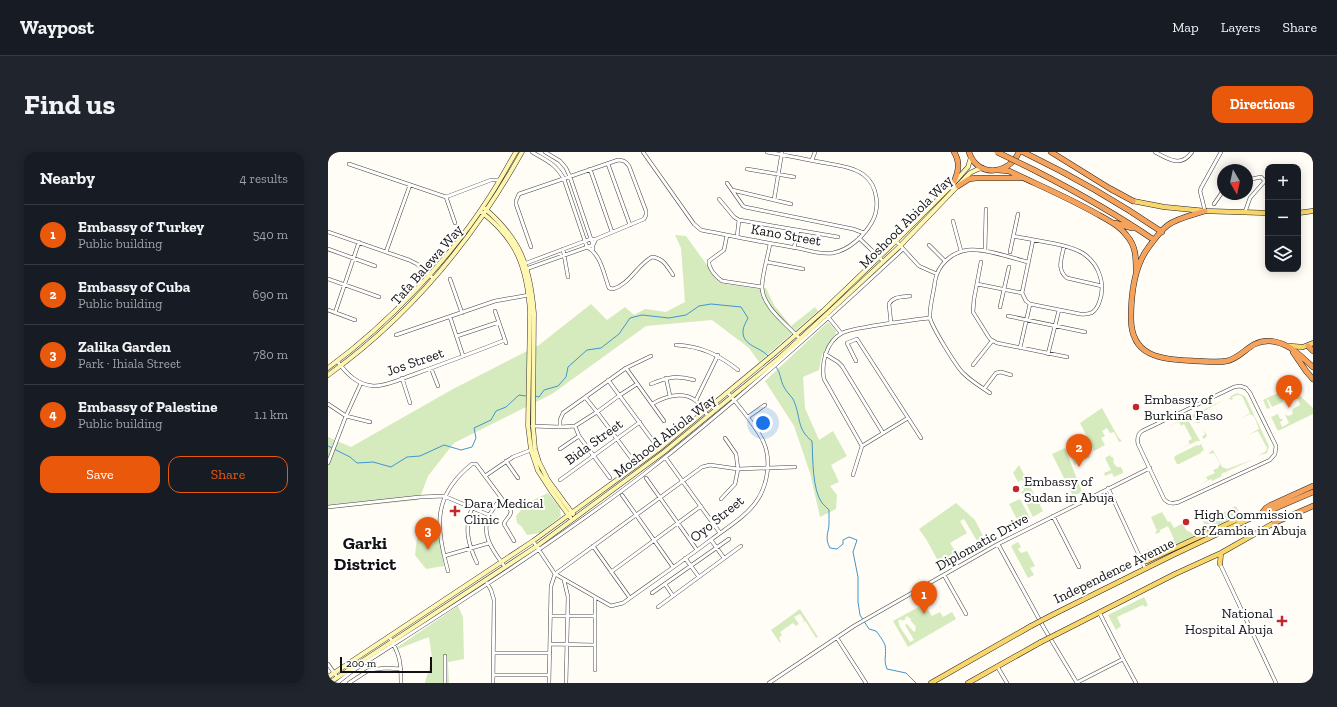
<!DOCTYPE html>
<html lang="en">
<head>
<meta charset="utf-8">
<style>
	:root { --surface:#171b24; --page:#20242c; --text:#f1f3f6; --muted:#9ea1a6; --line:#363941; --accent:#ea580c }
	body { margin:0; font-family:"Zilla Slab",serif; background:var(--page); color:var(--text) }
	.controls { position:absolute; right:12px; top:12px; display:grid; overflow:hidden; border-radius:8px; box-shadow:0 2px 10px #0003 }
	.controls button { width:36px; height:36px; display:grid; place-items:center; padding:0; border:0; border-bottom:1px solid var(--line); background:var(--surface); color:var(--text); font:20px sans-serif }
	.compass { position:absolute; left:889px; top:12px; width:36px; height:36px; border-radius:50%; background:var(--surface); box-shadow:0 2px 10px #0003; rotate:171deg }
	.scale { position:absolute; left:12px; bottom:10px; width:92px; box-sizing:border-box; padding-left:4px; border:2px solid #111; border-top:0; font-size:11px; line-height:14px; white-space:nowrap; color:#111; -webkit-text-stroke:3px #fff; paint-order:stroke }
	.you { position:absolute; left:435px; top:271px; width:14px; height:14px; margin:-10px; border:3px solid #fff; border-radius:50%; background:#1a73e8; box-shadow:0 0 0 6px #1a73e833 }
	.badge { display:grid; place-items:center; width:26px; height:26px; border-radius:50%; background:var(--accent); color:#fff; font-size:13px; font-weight:700 }
	.pin { position:absolute; translate:-50% -33px; filter:drop-shadow(0 1px 2px #0008) }
	.pin::after { content:''; position:absolute; top:21px; width:14px; height:12px; background:inherit; clip-path:polygon(0 0,100% 0,50% 100%) }
	.list { margin:0; padding:0; list-style:none }
	h2 { display:flex; justify-content:space-between; align-items:center; height:52px; margin:0; padding:0 16px; font-size:17px }
	h2 small { font-size:13px; font-weight:400; color:var(--muted) }
	.list li { display:grid; grid-template-columns:26px 1fr auto; gap:12px; align-items:center; box-sizing:border-box; height:60px; padding:0 16px; border-top:1px solid var(--line) }
	.list b { display:block; font-size:15px; white-space:nowrap }
	.list p { margin:0; font-size:13px; white-space:nowrap; color:var(--muted) }
	.list em { font-size:13px; font-style:normal; color:var(--muted) }
	.actions { display:flex; gap:8px; padding:12px 16px }
	.actions a { flex:1; padding:9px 0; border:1px solid var(--accent); border-radius:12px; text-align:center; font-size:14px; color:var(--accent) }
	.actions .main { background:var(--accent); color:#fff }
	.icon { flex:none; width:22px; height:22px; fill:none; stroke:currentColor; stroke-width:2; stroke-linecap:round; stroke-linejoin:round }
	.map { position:relative; flex:none; width:985px; height:531px; overflow:hidden; border-radius:12px }
	header { display:flex; align-items:center; gap:24px; box-sizing:border-box; height:56px; padding:0 20px; background:var(--surface); border-bottom:1px solid var(--line) }
	header strong { font-size:19px }
	nav { display:flex; gap:22px; margin-inline-start:auto; font-size:14px }
	.intro { display:flex; align-items:center; justify-content:space-between; box-sizing:border-box; height:96px; padding:0 24px }
	h1 { margin:0; font-size:28px }
	.button { padding:10px 18px; border-radius:12px; background:var(--accent); color:#fff; font-size:14px; font-weight:700 }
	main { display:flex; gap:24px; padding:0 24px }
	aside { flex:1; background:var(--surface); border-radius:12px; box-shadow:0 2px 10px #0003 }
	.map>svg:first-child { display:block }
	.green { fill:#d5ebbd; fill-rule:evenodd }
	.lines { fill:none; stroke-linecap:round; stroke-linejoin:round }
	.stream { stroke:#3f96cf; stroke-width:1 }
	.street-casing { stroke:#444; stroke-width:4 }
	.secondary-casing { stroke:#333; stroke-width:5 }
	.primary-casing { stroke:#222; stroke-width:5.5 }
	.highway-casing { stroke:#222; stroke-width:6 }
	.street { stroke:#fff; stroke-width:3 }
	.secondary { stroke:#fff6b0; stroke-width:4 }
	.primary { stroke:#f9d66b; stroke-width:4.5 }
	.highway { stroke:#f5a25d; stroke-width:5 }
	.primary-bridge-casing { stroke:#222; stroke-width:5.5; stroke-linecap:butt }
	.highway-bridge-casing { stroke:#222; stroke-width:6; stroke-linecap:butt }
	.primary-bridge { stroke:#f9d66b; stroke-width:4.5 }
	.highway-bridge { stroke:#f5a25d; stroke-width:5 }
	.poi-dot { fill:#c4262e; stroke:#fff; stroke-width:1.5 }
	.labels { text-anchor:middle; dominant-baseline:central; stroke-width:4; stroke-linejoin:round; paint-order:stroke }
	.street-label { font-size:14px; fill:#111; stroke:#fff }
	.poi-label { font-size:14px; fill:#111; stroke:#fff; text-anchor:start }
	.district-label { font-size:18px; font-weight:bold; fill:#111; stroke:#fff }
</style>
</head>
<body>
<header>
<strong>Waypost</strong>
<nav><a>Map</a><a>Layers</a><a>Share</a></nav>
</header>
<div class="intro"><h1>Find us</h1><a class="button">Directions</a></div>
<main>
<aside>
<h2>Nearby<small>4 results</small></h2>
<ul class="list">
<li><span class="badge">1</span><div><b>Embassy of Turkey</b><p>Public building</p></div><em>540 m</em></li>
<li><span class="badge">2</span><div><b>Embassy of Cuba</b><p>Public building</p></div><em>690 m</em></li>
<li><span class="badge">3</span><div><b>Zalika Garden</b><p>Park · Ihiala Street</p></div><em>780 m</em></li>
<li><span class="badge">4</span><div><b>Embassy of Palestine</b><p>Public building</p></div><em>1.1 km</em></li>
</ul>
<div class="actions"><a class="main">Save</a><a>Share</a></div>
</aside>
<div class="map">
<svg width="985" height="531" viewBox="0 0 985 531">
	<rect width="100%" height="100%" fill="#fffdf5"/>
	<!-- green -->
	<path class="green" d="M347,83L358,84L392,131L431,137L438,136L446,153L463,174L487,155L490,159L431,210L421,196L384,168L318,174L224,242L126,291L100,324L91,348L0,357V285L23,295L125,237L211,193L263,152L279,168L297,155L306,163L317,157L338,160L357,150L353,96Z
		M500,170L508,179L507,184L494,202L491,218L475,225L477,256L491,288L505,279L519,304L503,313L511,330L502,334L509,343L508,357L492,365L482,321L466,274L437,229Z
		M963,235L985,256V262L950,279L943,265L950,262L952,267H954L955,268L952,270L954,275L961,271L958,265L957,262L960,264L965,262L964,259L966,256L972,253L970,247H967L965,245L962,247L959,243L954,245L955,250L944,255L940,247L939,248L942,256L939,257L935,248Z
		M909,241L917,244L941,294L939,301L930,304L938,299L939,296L930,279L920,283L931,277L926,264L922,262L912,267L922,261L914,244L910,243L904,245L905,247L903,248L900,246H902L903,244Z
		M896,248C892,251 872,259 871,266C871,272 877,280 879,284L876,287L874,285L877,282L872,271H868L865,265L860,268L872,289H869L849,299L862,292L860,289L864,287L856,272L853,274L851,270L839,275L854,268L853,266L863,261L864,263Z
		M774,256L790,285L794,289L791,290L786,280L782,281L779,276L774,279L777,284L773,286L777,293L766,299L752,271Z
		M873,292L876,298L873,300V301L851,312H849L846,306L847,304L869,293L870,294Z
		M756,294L762,305L746,313L742,300Z
		M737,296L754,340L745,344L724,302Z
		M885,298L894,315L899,317L926,307L893,322L894,324L884,329L883,327L869,334L880,328L878,325L887,321L885,318L890,316L892,312L886,301L882,302L881,301Z
		M782,303L783,305H785L786,312L789,315H793L795,319V321L786,325L784,321L777,324L776,321L783,318L777,306Z
		M691,313L715,359L705,365L695,345L696,344L693,340L696,338L694,334L696,332V329L693,328L690,330L685,321Z
		M220,341L232,356L233,364L212,381L199,383L193,374L189,371L188,364L199,351Z
		M692,347L702,366L678,379L677,376L690,369L681,352Z
		M628,351L647,368L658,390L652,394L636,367L632,369L639,381L622,391L630,404L646,394L648,397L614,416L598,387L591,377Z
		M908,354L912,362L823,405L819,397H821L823,400L834,395L837,397L839,396L840,392L844,390L843,389L846,387L840,374L832,378V380L828,382L827,380L829,379L823,365L834,360L840,370L842,369L846,376L855,371L858,378L864,381L865,383L878,376L870,359L871,357L877,370Z
		M99,381H111L116,414L98,417L87,403L89,386Z
		M690,390L693,395L690,397L693,401L699,399L707,414L702,416L706,423L700,426L683,394Z
		M816,445L820,453L817,455L815,453L789,465L793,474L788,478L780,463Z
		M596,452L604,464L612,460L615,465L624,460L628,467L580,495L565,469ZM579,464L581,466H582L583,468V469L588,475L587,476L588,478L586,480L579,472L577,473L586,488L582,490L572,475L570,469L573,467L574,469L578,467L577,466Z
		M130,454L135,465L136,507L120,510L121,531H127H97L104,506L101,485L62,500Z
		M472,457L490,485L488,486L478,470L476,469L474,470L476,468L472,462L466,465L471,472L468,474L465,471L452,480L454,483L451,486L453,490L452,491L443,478Z"/>
	<g class="lines">
		<!-- stream -->
		<path class="stream" d="M448,215C453,221 452,228 456,235C458,239 462,243 465,247C473,263 468,277 484,289C485,306 484,337 494,351C496,353 499,356 501,358C501,362 501,366 501,371C501,381 496,385 502,396L509,397L515,392V388L521,385L529,388L525,400L530,425V450L532,463L541,477L548,479C551,483 555,488 557,493C559,503 555,507 559,517L578,521L588,531
			M207,244L211,245L216,238L230,234L238,225L240,215L259,198L273,196L291,182L302,166L314,163L341,166L358,163L371,154L383,152L413,155L420,166C418,170 415,175 415,179C414,194 433,195 440,204
			M0,294L22,305L29,311L45,310L63,315L79,305L92,304L116,293L133,298L144,295L148,286L146,276L163,268L168,259L178,255L191,243L198,244"/>
		<!-- street casing -->
		<g class="street-casing">
			<path id="street" d="M204,0C219,9 227,11 236,27L259,95C273,102 276,123 281,136L285,137C302,132 309,113 324,105C335,106 339,114 345,123
				M217,0L232,9L238,16L242,25L265,93V98
				M315,0L366,72L373,78C405,84 437,91 469,96C480,98 493,103 505,101C521,98 536,84 544,70C552,56 550,34 536,23C524,14 506,13 492,10C475,7 457,3 439,0
				M827,0C840,7 853,16 864,0
				M484,8L487,0
				M21,12L118,45L127,71
				M280,12L302,73
				M262,17L284,80
				M419,17L466,25
				M399,31L415,54L417,55L525,77L536,81
				M404,38L463,52
				M118,45L163,28H171
				M391,47L406,65L411,68L510,85
				M446,48L454,0
				M886,52L895,39
				M877,59L872,39L873,36L893,0
				M917,60L922,46L936,30V28L933,25L919,28
				M625,69L633,99
				M0,80L81,108L89,112L105,126
				M399,83L396,98L381,109C380,116 388,125 394,129L434,135
				M685,84C703,88 742,92 756,102C772,113 778,134 771,151C767,161 762,163 752,162L702,152L698,149L694,141L705,88
				M409,85L411,68
				M531,86L555,109
				M568,89L591,114L609,122
				M442,92C440,104 434,123 434,135C434,155 460,173 472,187
				M601,93L617,109
				M736,94C734,106 728,117 739,126L774,134
				M466,96L470,78
				M0,97L47,114
				M235,97L240,125
				M657,99L658,57
				M58,100L82,33
				M682,100L690,62
				M439,110L475,117
				M653,110L646,147L645,160L660,184L662,187L669,191L739,205
				M196,112L257,89L263,87H268L316,67L318,63V59L301,14C298,10 296,8 290,8L191,42L188,49V52L203,95
				M198,117L265,93L268,87
				M0,127L51,145
				M122,127L134,161
				M649,132L694,141
				M672,155L681,115
				M0,158L27,168
				M167,159L178,191
				M7,161L31,90
				M680,164L757,180
				M122,165L135,204
				M500,165L513,181
				M563,171L561,152C565,144 575,145 582,144
				M68,183L167,149L201,143
				M129,184L171,170
				M348,193C373,194 391,203 410,218
				M692,196L702,152
				M497,202L510,210L514,214L555,281
				M720,202L731,158
				M9,209C19,222 29,233 46,234C60,234 75,226 87,222C117,211 147,200 177,188
				M528,209L519,191L529,187L593,286
				M645,213L664,189
				M103,216L110,234
				M298,216L336,269
				M74,226L82,251
				M338,226L342,244
				M280,228L331,297
				M323,232C340,225 349,223 366,228
				M912,234L918,236L922,241L948,294L947,302L942,308L851,350C845,352 840,352 836,347L810,292C809,287 810,282 814,279L906,235Z
				M656,237L668,221L673,220L683,223
				M662,241C653,235 643,229 635,221C628,214 604,175 602,166C601,155 606,140 607,129C610,113 623,100 640,98C656,96 684,106 700,110
				M257,245L269,260L309,314
				M368,248L390,203
				M0,252L18,264L42,270
				M324,252C336,245 355,238 368,249C373,253 376,259 380,264
				M420,265L437,253
				M204,274L232,275L247,274L269,260L292,243L309,232
				M247,274L251,284L282,326
				M232,275V268L235,261L298,216L323,204
				M534,294L496,227C493,211 498,190 514,181C523,177 535,176 544,174C563,171 583,168 602,166
				M232,297L251,284
				M337,305L392,381
				M178,309L190,326
				M0,311L18,264L33,231
				M525,323L534,294L580,266
				M157,324L185,305L203,298
				M318,326L369,398
				M232,328L312,270
				M780,336L817,416
				M294,343L345,415
				M173,346C169,351 165,357 162,362C151,382 166,400 177,415
				M393,347L407,332L410,317L408,302L397,286
				M0,355L92,345L116,344L161,363
				M144,356C136,376 140,392 149,411
				M725,364L751,415
				M383,388L396,406
				M205,389L227,422L283,454L295,451C324,430 355,409 384,387C400,375 420,363 430,347C440,331 443,308 436,291C429,275 411,254 400,241
				M670,392L716,476L749,531
				M265,394L302,446
				M116,404L161,391
				M357,406L371,425
				M892,412L948,531
				M120,419C108,374 104,344 144,312H148L183,359C183,365 177,367 176,372L186,389
				M283,420L373,354
				M616,423L638,462
				M236,428L240,445L238,531
				M159,431L163,438L166,448L165,531
				M337,432L345,444
				M324,441L401,387
				M267,446V518
				M330,455L413,394
				M223,464H267
				M61,484C72,503 73,509 73,531
				M509,486L538,531
				M222,492L267,493
				M166,501H222
				M117,504V531
				M795,507L808,531
				M0,512L9,525
				M669,514L679,531
				M165,523H221
				M9,531L23,520C122,456 222,394 316,322C406,252 491,175 575,97
				M21,531L41,518L58,516L73,517
				M221,531L223,434L227,422L374,315L382,313L410,317L467,315
				M441,531L526,474L670,392L822,316
				M748,531L795,507L771,460"/>
		</g>
		<!-- secondary casing -->
		<g class="secondary-casing">
			<path id="secondary" d="M155,55C192,86 202,113 206,161L205,274L207,297L211,310L220,328L245,362
				M152,59C189,87 199,115 202,160L200,274L203,298L210,319L223,339L242,365
				M0,216C60,172 122,107 162,44C171,30 179,15 188,0
				M0,223C81,165 146,86 194,0
				M0,525L205,389L331,297L447,201L495,159L568,89L625,32L640,15L643,5
				M1,531L209,394L336,300L451,206L487,173L572,94L642,21L650,17L655,16"/>
		</g>
		<!-- primary casing -->
		<g class="primary-casing">
			<path id="primary" d="M805,49L836,55L877,59L940,61
				M970,61L985,59
				M962,194L975,195L985,191
				M812,406L819,409L823,407L908,368L924,365
				M892,412L893,401
				M726,462L847,402L934,361
				M729,482L847,422L893,401L946,371
				M603,531L703,474
				M640,531L713,490"/>
		</g>
		<!-- highway casing -->
		<g class="highway-casing">
			<path id="highway" d="M641,0C649,26 681,23 691,0
				M695,0C743,23 790,50 834,80
				M723,0L781,36L805,49
				M670,18L681,19C710,33 741,46 769,62C780,68 792,74 799,84C808,94 808,106 808,119
				M706,18C747,39 788,62 826,88
				M625,32C630,21 633,11 626,0
				M630,34L641,27L648,26H691
				M877,59C865,63 850,66 840,73C833,78 825,89 820,96C806,115 803,143 803,166C803,206 834,207 866,209C877,209 889,211 899,209C916,205 921,188 942,189C962,191 971,203 985,215
				M787,71L804,76
				M980,194L985,199
				M965,200L978,219L985,227
				M934,361L938,356L943,353L985,334
				M936,361L985,340
				M946,371L985,354"/>
		</g>
		<!-- street -->
		<use href="#street" class="street"/>
		<!-- secondary -->
		<use href="#secondary" class="secondary"/>
		<!-- primary -->
		<use href="#primary" class="primary"/>
		<!-- highway -->
		<use href="#highway" class="highway"/>
		<!-- primary-bridge casing -->
		<g class="primary-bridge-casing">
			<path id="primary-bridge" d="M703,474L726,462
				M713,490L729,482"/>
		</g>
		<!-- highway-bridge casing -->
		<g class="highway-bridge-casing">
			<path id="highway-bridge" d="M669,0L706,18"/>
		</g>
		<!-- primary-bridge -->
		<use href="#primary-bridge" class="primary-bridge"/>
		<!-- highway-bridge -->
		<use href="#highway-bridge" class="highway-bridge"/>
	</g>
	<!-- markers -->
	<g class="poi-dot">
		<circle cx="808" cy="255" r="4"/>
		<circle cx="688" cy="337" r="4"/>
		<path d="M125 353h4v4h4v4h-4v4h-4v-4h-4v-4h4z"/>
		<circle cx="858" cy="370" r="4"/>
		<path d="M952 463h4v4h4v4h-4v4h-4v-4h-4v-4h4z"/>
	</g>
	<g class="labels">
		<!-- street labels -->
		<g class="street-label">
			<text transform="translate(578 70) rotate(-45)">Moshood Abiola Way</text>
			<text transform="translate(458 83) rotate(10)">Kano Street</text>
			<text transform="translate(99 113) rotate(-49)">Tafa Balewa Way</text>
			<text transform="translate(87 210) rotate(-19)">Jos Street</text>
			<text transform="translate(337 284) rotate(-38)">Moshood Abiola Way</text>
			<text transform="translate(266 290) rotate(-36)">Bida Street</text>
			<text transform="translate(389 367) rotate(-39)">Oyo Street</text>
			<text transform="translate(654 390) rotate(-29)">Diplomatic Drive</text>
			<text transform="translate(786 419) rotate(-26)">Independence Avenue</text>
		</g>
		<!-- poi labels -->
		<g class="poi-label">
			<text x="816" y="247">Embassy of<tspan x="816" dy="16">Burkina Faso</tspan></text>
			<text x="696" y="329">Embassy of<tspan x="696" dy="16">Sudan in Abuja</tspan></text>
			<text x="136" y="351">Dara Medical<tspan x="136" dy="16">Clinic</tspan></text>
			<text x="866" y="362">High Commission<tspan x="866" dy="16">of Zambia in Abuja</tspan></text>
			<text x="945" y="461" text-anchor="end">National<tspan x="945" dy="16">Hospital Abuja</tspan></text>
		</g>
		<!-- district labels -->
		<g class="district-label">
			<text x="37" y="391">Garki<tspan x="37" dy="21">District</tspan></text>
		</g>
	</g>
</svg>
<div class="controls">
<button>+</button>
<button>−</button>
<button><svg class="icon" aria-label="layers" viewBox="0 0 24 24"><path d="M12 4l9 5-9 5-9-5zM3 14l9 5 9-5"/></svg></button>
</div>
<svg class="compass" viewBox="-18 -18 36 36"><path d="M0-13l5 13h-10z" fill="#e53935"/><path d="M0 13l5-13h-10z" fill="#9ea1a6"/></svg>
<div class="scale">200 m</div>
<div class="you"></div>
<div class="pin badge" style="left:596px;top:462px">1</div>
<div class="pin badge" style="left:751px;top:315px">2</div>
<div class="pin badge" style="left:100px;top:398px">3</div>
<div class="pin badge" style="left:961px;top:256px">4</div>
</div>
</main>
</body>
</html>
